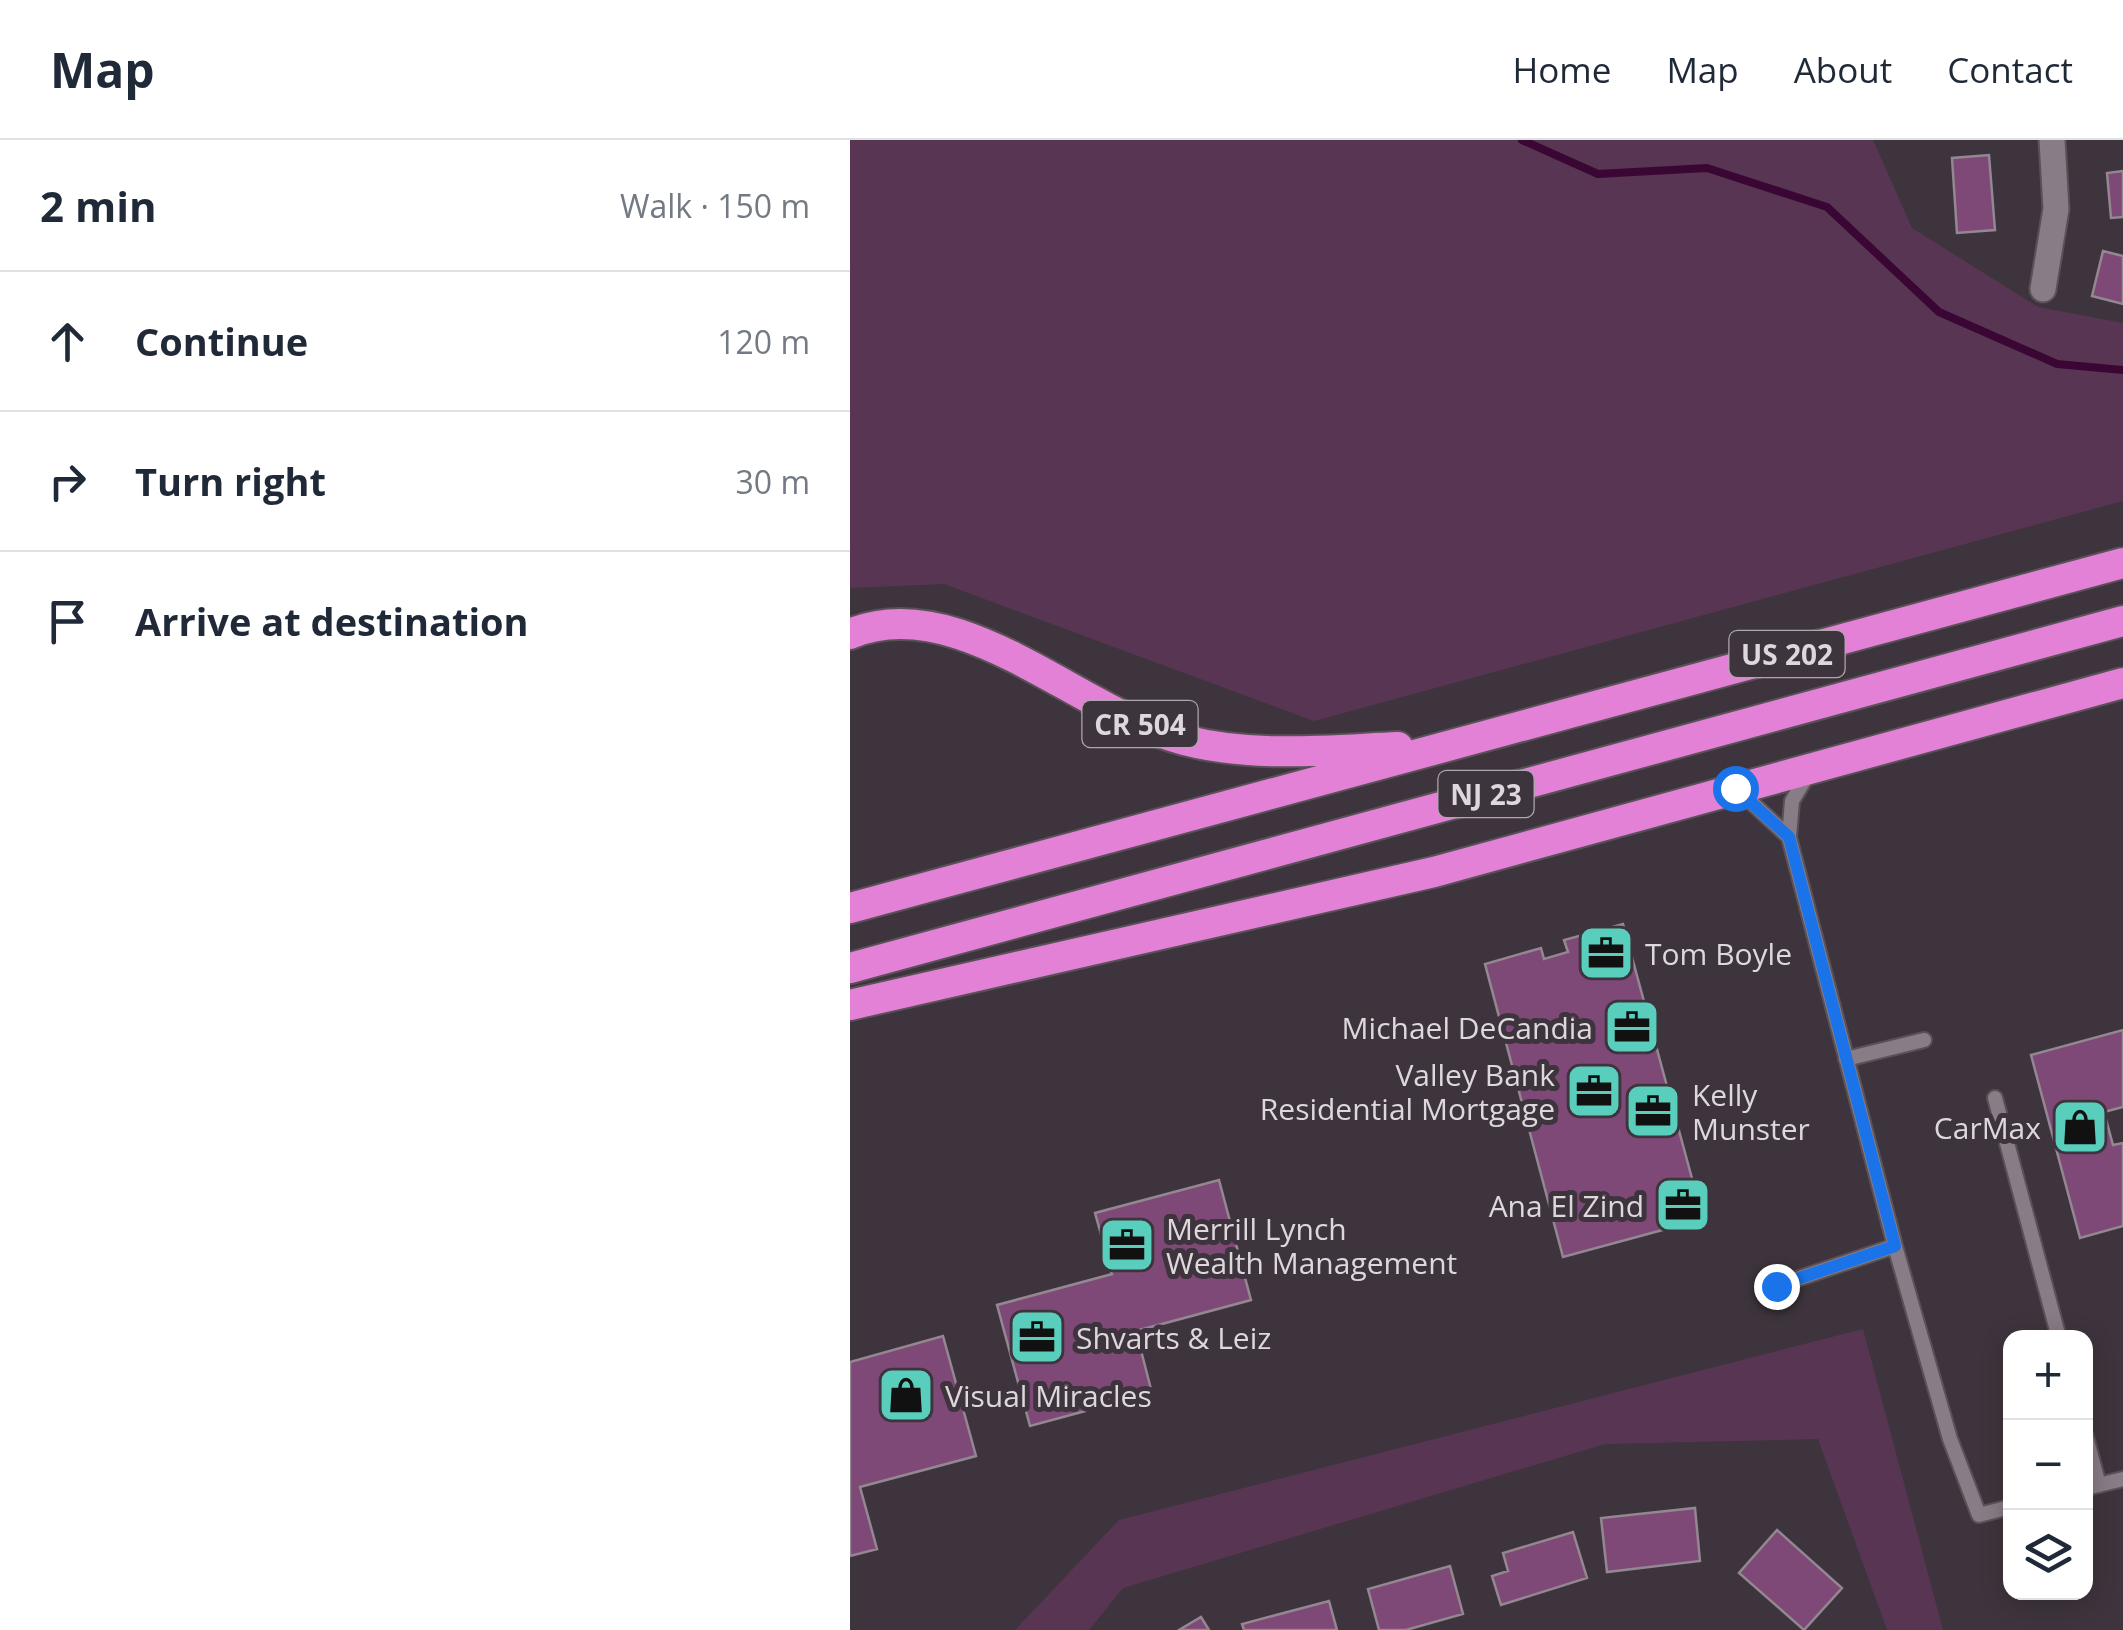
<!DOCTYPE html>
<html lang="en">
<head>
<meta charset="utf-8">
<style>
	:root { --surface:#fff; --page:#f2f2f3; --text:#1f2937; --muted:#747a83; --line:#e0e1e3 }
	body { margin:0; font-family:"Open Sans",sans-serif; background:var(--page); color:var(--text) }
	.controls { position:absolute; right:30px; bottom:30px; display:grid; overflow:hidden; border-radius:20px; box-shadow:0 5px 25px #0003 }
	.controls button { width:90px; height:90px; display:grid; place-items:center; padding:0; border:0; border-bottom:2px solid var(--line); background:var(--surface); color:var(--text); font:50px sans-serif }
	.stop { position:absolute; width:30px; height:30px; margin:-22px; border:8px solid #1a73e8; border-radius:50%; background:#fff }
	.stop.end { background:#1a73e8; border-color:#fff; box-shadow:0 2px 10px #0008 }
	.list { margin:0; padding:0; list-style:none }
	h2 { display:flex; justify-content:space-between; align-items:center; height:130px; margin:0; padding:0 40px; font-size:42px }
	h2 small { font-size:32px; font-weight:400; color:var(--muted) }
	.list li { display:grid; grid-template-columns:65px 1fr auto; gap:30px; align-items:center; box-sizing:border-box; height:140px; padding:0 40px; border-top:2px solid var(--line) }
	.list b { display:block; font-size:38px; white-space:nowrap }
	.list em { font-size:32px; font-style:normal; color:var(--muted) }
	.icon { flex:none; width:55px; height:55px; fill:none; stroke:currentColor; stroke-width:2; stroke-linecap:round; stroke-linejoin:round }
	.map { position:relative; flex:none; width:1273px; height:1490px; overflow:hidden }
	header { display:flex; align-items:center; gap:60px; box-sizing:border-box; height:140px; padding:0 50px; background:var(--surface); border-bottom:2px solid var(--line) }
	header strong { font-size:48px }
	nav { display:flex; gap:55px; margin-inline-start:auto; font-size:35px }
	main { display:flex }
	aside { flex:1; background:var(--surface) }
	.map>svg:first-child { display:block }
	.green { fill:#583653 }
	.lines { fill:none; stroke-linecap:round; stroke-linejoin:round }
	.stream { stroke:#3a0735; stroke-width:8 }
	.building { fill:#7f4977; stroke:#938791; stroke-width:2.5 }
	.lane-casing { stroke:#595157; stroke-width:18 }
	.street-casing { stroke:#595157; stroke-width:29 }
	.highway-casing { stroke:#595157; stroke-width:34 }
	.lane { stroke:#887c86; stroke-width:14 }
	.street { stroke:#887c86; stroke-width:25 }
	.highway { stroke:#e381d6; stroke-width:30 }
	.route { stroke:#1a73e8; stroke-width:12 }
	.labels { text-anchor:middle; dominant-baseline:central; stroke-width:10; stroke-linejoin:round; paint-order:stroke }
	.shield { fill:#3e343d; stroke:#aea7ad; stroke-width:2.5 }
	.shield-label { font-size:28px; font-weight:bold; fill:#ded8dd }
	.poi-label { font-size:30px; fill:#ded8dd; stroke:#3e343d; text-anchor:start }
</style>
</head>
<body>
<header>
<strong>Map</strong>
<nav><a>Home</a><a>Map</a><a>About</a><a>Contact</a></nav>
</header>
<main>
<aside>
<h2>2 min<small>Walk · 150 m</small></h2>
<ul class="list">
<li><svg class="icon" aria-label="ahead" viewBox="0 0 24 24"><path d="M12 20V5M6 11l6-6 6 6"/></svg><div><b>Continue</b></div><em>120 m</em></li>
<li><svg class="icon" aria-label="right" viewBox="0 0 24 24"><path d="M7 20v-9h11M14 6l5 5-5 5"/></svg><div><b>Turn right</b></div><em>30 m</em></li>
<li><svg class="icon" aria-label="arrive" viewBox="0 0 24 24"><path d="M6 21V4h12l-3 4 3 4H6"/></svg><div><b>Arrive at destination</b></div></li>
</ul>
</aside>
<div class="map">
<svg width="1273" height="1490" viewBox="0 0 1273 1490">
	<rect width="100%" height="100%" fill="#3e343d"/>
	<!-- green -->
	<path class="green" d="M0,0H1023L1062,88L1188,167L1273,183V361L464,581L94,444L0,448Z
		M1013,1189L1093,1490H1037L968,1299L755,1304L273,1448L239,1490H165L269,1380Z"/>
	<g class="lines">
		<!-- stream -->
		<path class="stream" d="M672,0L748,34L857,28L977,67L1089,172L1207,224L1273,230"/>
	</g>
	<!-- building -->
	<path class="building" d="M1139,15L1145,90L1107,93L1102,18Z
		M1273,31V77L1261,78L1257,33Z
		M1253,111L1273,116V164L1242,156Z
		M773,784L853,1079L713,1117L635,824L691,808L694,819L718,812L714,800Z
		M1273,890V967L1254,972L1263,1005L1273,1003V1086L1230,1098L1181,915Z
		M369,1040L401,1160L286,1191L302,1253L180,1286L147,1165L262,1134L245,1073Z
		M93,1196L126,1316L10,1347L27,1409L0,1416V1222Z
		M845,1368L850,1421L757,1432L751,1378Z
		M927,1390L992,1448L954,1490L889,1433Z
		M723,1392L737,1438L651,1465L642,1436L658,1431L653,1413Z
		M600,1426L613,1474L556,1490H529L518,1449Z
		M479,1461L487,1490H394L392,1484Z
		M351,1477L359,1490H329Z"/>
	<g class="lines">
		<!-- lane casing -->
		<g class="lane-casing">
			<path id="lane" d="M960,631L942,661L939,697L1045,1106
				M888,650L939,697
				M996,919L1074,900
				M1145,958L1209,1198
				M926,1146L1045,1106L1100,1299L1129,1375L1160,1367
				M1236,1297L1249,1345
				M1236,1348L1273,1339"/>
		</g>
		<!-- street casing -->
		<g class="street-casing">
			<path id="street" d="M1193,149L1206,69L1202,0"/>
		</g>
		<!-- highway casing -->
		<g class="highway-casing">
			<path id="highway" d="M0,494C109,448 229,573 334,600C403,618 478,610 548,607
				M0,768L1273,423
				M0,828L1273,481
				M0,865L584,732L1273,543"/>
		</g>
		<!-- lane -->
		<use href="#lane" class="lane"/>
		<!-- street -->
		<use href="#street" class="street"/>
		<!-- highway -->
		<use href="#highway" class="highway"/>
	</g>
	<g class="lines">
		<!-- route -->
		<path class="route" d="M885,648L939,697L1045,1106L926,1146"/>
	</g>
	<!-- icons -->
	<defs>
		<g id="office-square" transform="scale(2.875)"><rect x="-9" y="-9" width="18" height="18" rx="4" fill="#5acebd" stroke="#3e343d"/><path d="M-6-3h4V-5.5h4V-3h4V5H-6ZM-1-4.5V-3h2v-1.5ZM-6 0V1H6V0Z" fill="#111"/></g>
		<g id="shop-square" transform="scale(2.875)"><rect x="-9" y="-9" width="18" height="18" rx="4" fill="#5acebd" stroke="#3e343d"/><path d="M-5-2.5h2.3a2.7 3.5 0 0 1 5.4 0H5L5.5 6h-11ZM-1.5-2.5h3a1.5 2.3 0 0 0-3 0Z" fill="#111"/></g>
	</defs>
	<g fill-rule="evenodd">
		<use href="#office-square" x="756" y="813"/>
		<use href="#office-square" x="782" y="887"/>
		<use href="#office-square" x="744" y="951"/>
		<use href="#office-square" x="803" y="971"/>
		<use href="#shop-square" x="1230" y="987"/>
		<use href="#office-square" x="833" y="1065"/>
		<use href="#office-square" x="277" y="1105"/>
		<use href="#office-square" x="187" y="1197"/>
		<use href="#shop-square" x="56" y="1255"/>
	</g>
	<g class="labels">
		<!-- shield labels -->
		<g class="shield">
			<rect x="879.5" y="491" width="115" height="46" rx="8"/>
			<rect x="232.5" y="561" width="115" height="46" rx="8"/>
			<rect x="588.5" y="631" width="95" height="46" rx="8"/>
		</g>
		<g class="shield-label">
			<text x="937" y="514">US 202</text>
			<text x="290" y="584">CR 504</text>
			<text x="636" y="654">NJ 23</text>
		</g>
		<!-- poi labels -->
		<g class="poi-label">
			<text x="795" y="813">Tom Boyle</text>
			<text x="743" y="887" text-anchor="end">Michael DeCandia</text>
			<text x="705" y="934" text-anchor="end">Valley Bank<tspan x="705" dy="34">Residential Mortgage</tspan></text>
			<text x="842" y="954">Kelly<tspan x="842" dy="34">Munster</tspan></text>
			<text x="1191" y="987" text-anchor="end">CarMax</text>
			<text x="794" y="1065" text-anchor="end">Ana El Zind</text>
			<text x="316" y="1088">Merrill Lynch<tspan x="316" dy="34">Wealth Management</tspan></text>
			<text x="226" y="1197">Shvarts &amp; Leiz</text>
			<text x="95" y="1255">Visual Miracles</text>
		</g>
	</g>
</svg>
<div class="controls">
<button>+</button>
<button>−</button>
<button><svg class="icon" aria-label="layers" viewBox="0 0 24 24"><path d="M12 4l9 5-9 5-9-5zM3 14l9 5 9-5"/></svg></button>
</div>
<div class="stop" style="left:885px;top:648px"></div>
<div class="stop end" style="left:926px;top:1146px"></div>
</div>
</main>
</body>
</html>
